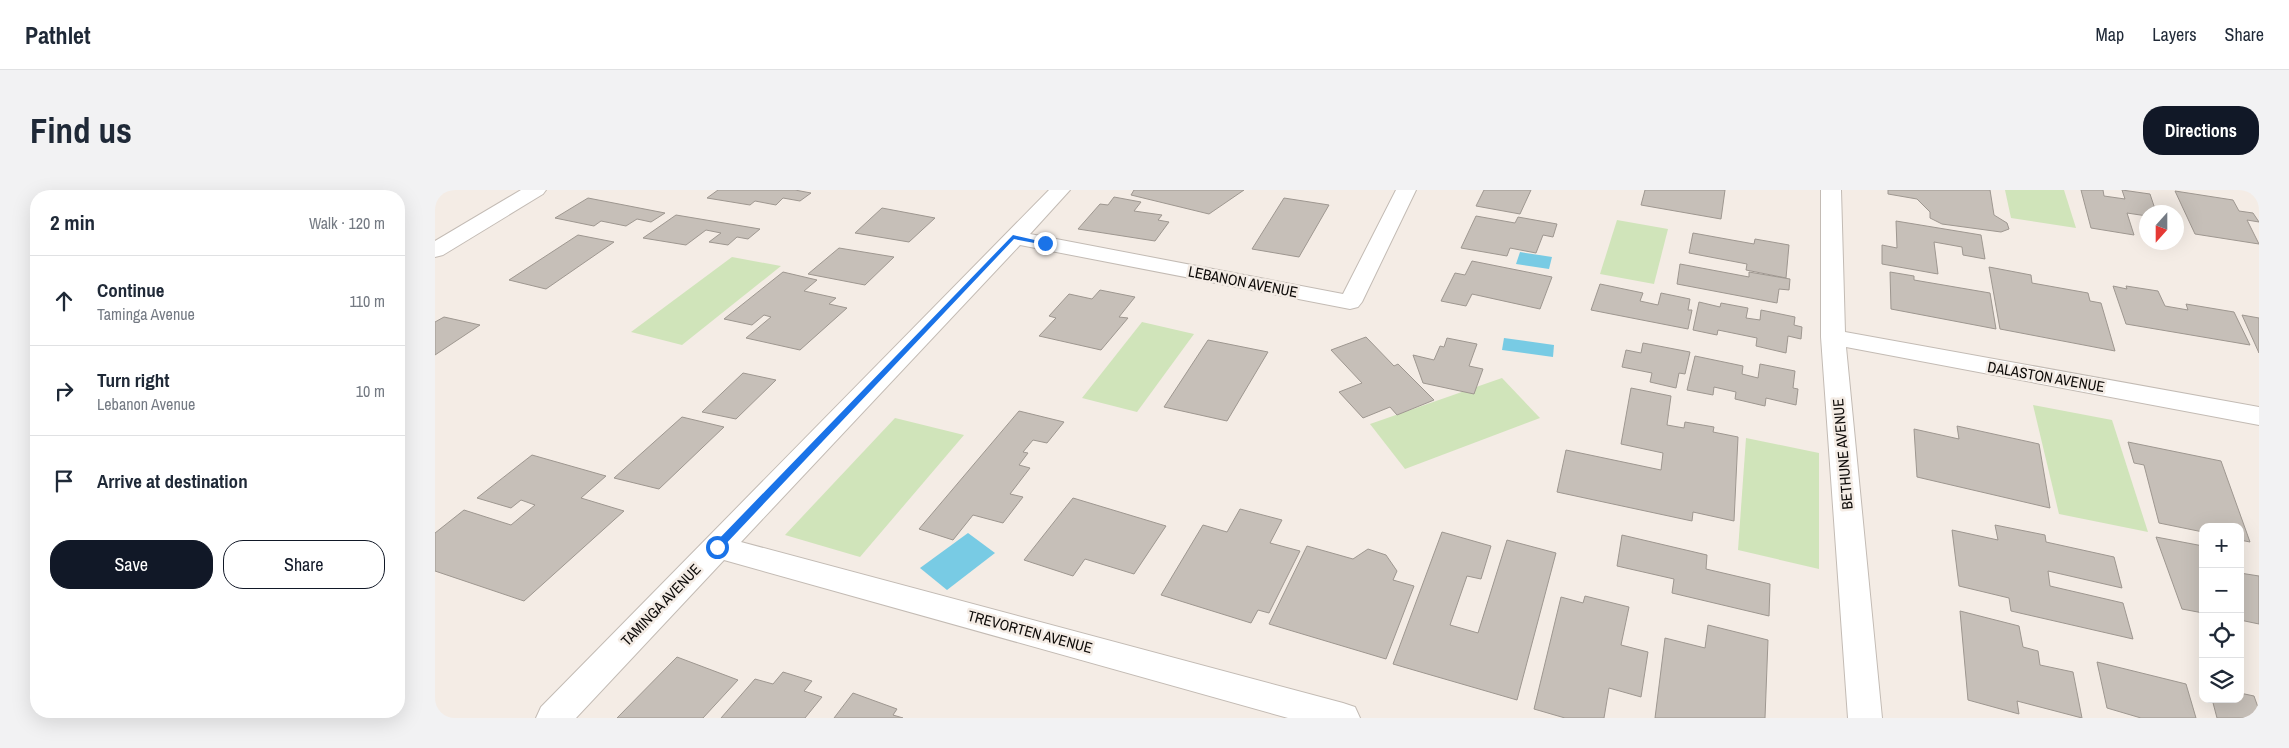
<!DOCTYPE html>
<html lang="en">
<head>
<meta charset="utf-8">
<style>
  :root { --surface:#fff; --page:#f2f2f3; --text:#1f2937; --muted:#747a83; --line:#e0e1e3; --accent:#111827 }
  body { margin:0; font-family:"Archivo Narrow",sans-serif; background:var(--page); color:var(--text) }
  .controls { position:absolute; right:15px; bottom:15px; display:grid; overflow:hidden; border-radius:10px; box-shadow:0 5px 20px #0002 }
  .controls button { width:45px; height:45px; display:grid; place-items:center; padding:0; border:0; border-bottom:1px solid var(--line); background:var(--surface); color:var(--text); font:25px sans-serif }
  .compass { position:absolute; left:1704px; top:15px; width:45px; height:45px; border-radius:50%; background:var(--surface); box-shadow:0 5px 20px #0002; rotate:201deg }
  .stop { position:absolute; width:15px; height:15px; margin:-11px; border:4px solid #1a73e8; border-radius:50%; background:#fff }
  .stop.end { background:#1a73e8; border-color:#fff; box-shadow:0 1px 5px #0008 }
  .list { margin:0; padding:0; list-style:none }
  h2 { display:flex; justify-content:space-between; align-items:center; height:65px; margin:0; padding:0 20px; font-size:21px }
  h2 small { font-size:16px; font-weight:400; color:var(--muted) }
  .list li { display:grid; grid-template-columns:32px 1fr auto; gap:15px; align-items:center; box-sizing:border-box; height:90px; padding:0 20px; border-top:1px solid var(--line) }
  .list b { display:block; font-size:19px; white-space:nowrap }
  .list p { margin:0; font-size:16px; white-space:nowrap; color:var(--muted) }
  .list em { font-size:16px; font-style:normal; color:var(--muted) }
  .actions { display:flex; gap:10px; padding:15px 20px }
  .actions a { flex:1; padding:11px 0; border:1px solid var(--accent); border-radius:20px; text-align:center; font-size:18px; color:var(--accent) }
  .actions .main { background:var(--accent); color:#fff }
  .icon { flex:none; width:28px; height:28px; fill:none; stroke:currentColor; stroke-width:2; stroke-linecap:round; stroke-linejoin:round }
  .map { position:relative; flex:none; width:1824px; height:528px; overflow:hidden; border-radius:20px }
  header { display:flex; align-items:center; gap:30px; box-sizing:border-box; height:70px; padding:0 25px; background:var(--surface); border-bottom:1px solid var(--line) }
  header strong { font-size:24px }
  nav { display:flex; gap:28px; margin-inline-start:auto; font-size:18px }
  .intro { display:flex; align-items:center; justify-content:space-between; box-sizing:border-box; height:120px; padding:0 30px }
  h1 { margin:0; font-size:35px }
  .button { padding:12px 22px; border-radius:20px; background:var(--accent); color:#fff; font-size:18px; font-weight:700 }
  main { display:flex; gap:30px; padding:0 30px }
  aside { flex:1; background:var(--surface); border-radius:20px; box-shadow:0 5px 20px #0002 }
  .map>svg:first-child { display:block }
  .green { fill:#d0e4ba }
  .water { fill:#78cbe4 }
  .building { fill:#c6bfb8; stroke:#9e9790 }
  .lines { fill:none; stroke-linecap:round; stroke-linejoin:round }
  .minor-casing { stroke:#c3bbb4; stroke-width:2 }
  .trunk-casing { stroke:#c3bbb4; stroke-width:2 }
  .minor { fill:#fff; fill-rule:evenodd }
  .trunk { fill:#fff; fill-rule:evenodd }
  .route { fill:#1a73e8 }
  .labels { text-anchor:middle; stroke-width:5; stroke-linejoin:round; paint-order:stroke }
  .street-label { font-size:15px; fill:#0e0b09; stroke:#f4ece5 }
</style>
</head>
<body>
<header>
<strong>Pathlet</strong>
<nav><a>Map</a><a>Layers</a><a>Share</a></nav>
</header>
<div class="intro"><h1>Find us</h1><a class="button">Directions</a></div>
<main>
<aside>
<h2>2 min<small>Walk · 120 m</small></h2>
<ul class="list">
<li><svg class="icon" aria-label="ahead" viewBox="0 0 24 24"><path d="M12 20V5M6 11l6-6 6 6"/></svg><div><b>Continue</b><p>Taminga Avenue</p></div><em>110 m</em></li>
<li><svg class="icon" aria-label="right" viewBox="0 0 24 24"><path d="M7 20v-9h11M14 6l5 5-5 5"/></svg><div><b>Turn right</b><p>Lebanon Avenue</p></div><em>10 m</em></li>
<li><svg class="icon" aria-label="arrive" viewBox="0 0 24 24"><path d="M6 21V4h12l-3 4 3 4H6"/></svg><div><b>Arrive at destination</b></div></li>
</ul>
<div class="actions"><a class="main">Save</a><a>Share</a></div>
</aside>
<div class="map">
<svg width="1824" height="528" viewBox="0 0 1824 528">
  <rect width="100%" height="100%" fill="#f4ece5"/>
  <g class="green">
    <path d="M 1570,0 L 1629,0 L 1641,38 L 1576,28 Z"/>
    <path d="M 1182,30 L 1233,39 L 1219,94 L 1165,84 Z"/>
    <path d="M 297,67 L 346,76 L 247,155 L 196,142 Z"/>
    <path d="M 707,132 L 759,144 L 702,222 L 647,208 Z"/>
    <path d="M 1067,188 L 1105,228 L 970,279 L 935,234 Z"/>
    <path d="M 1598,215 L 1677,230 L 1713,342 L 1624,324 Z"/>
    <path d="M 460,228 L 529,245 L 425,367 L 350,345 Z"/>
    <path d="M 1311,248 L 1384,263 L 1384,379 L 1303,360 Z"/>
  </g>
  <g class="water">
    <path d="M 1085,62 L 1117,67 L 1114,79 L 1081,74 Z"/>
    <path d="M 1069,148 L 1119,155 L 1118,167 L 1067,160 Z"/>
    <path d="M 533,343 L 560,363 L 512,400 L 485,378 Z"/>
  </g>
  <g class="building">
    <path d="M 283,0 L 360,0 L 376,3 L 365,11 L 348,8 L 341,15 L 320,11 L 315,15 L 272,8 Z"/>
    <path d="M 699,0 L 809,0 L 774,24 L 696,5 Z"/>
    <path d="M 1049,0 L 1096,0 L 1085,24 L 1041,16 Z"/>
    <path d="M 1210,0 L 1290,0 L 1286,29 L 1206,15 Z"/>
    <path d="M 1453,0 L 1555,0 L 1559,25 L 1572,33 L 1574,39 L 1566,42 L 1507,34 L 1495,28 L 1495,22 L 1482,9 L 1453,4 Z"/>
    <path d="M 1646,0 L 1668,0 L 1669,6 L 1690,9 L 1687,0 L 1715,4 L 1721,22 L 1712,22 L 1712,26 L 1692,23 L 1699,45 L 1656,38 Z"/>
    <path d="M 1740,1 L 1798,10 L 1804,21 L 1818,23 L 1824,32 L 1812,30 L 1824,54 L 1760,44 Z"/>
    <path d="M 679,7 L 706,12 L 699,21 L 727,25 L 723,30 L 734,32 L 720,51 L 643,39 L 665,14 L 673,15 Z"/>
    <path d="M 153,8 L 230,23 L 216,32 L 202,29 L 191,36 L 166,31 L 159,36 L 120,28 Z"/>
    <path d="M 849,8 L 894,15 L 864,67 L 817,59 Z"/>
    <path d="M 447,18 L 500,28 L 474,52 L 420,43 Z"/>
    <path d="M 241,25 L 325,39 L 313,49 L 302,47 L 293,55 L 274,52 L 286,43 L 271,40 L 251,55 L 208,48 Z"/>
    <path d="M 1041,26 L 1080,33 L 1083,27 L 1122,34 L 1118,47 L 1108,45 L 1101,63 L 1075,58 L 1072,66 L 1026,58 Z"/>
    <path d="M 1461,31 L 1546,45 L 1550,69 L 1528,65 L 1527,57 L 1499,52 L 1503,84 L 1447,74 L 1447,55 L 1462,58 Z"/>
    <path d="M 1258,43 L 1319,54 L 1320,49 L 1354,55 L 1351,88 L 1311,80 L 1312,74 L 1254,63 Z"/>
    <path d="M 143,45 L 179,52 L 111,99 L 74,90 Z"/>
    <path d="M 404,58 L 459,67 L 430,95 L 373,84 Z"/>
    <path d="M 1037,71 L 1117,87 L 1105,119 L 1037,104 L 1031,116 L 1006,111 L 1020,83 L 1030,85 Z"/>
    <path d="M 1245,74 L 1314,87 L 1314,82 L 1355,89 L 1354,100 L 1344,99 L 1342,113 L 1242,94 Z"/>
    <path d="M 1554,77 L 1596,85 L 1597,93 L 1653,103 L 1655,111 L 1666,113 L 1680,161 L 1565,139 Z"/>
    <path d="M 348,82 L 382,90 L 369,101 L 401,108 L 394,114 L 412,118 L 365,160 L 311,148 L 336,127 L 329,125 L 317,135 L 289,129 Z"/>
    <path d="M 1455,82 L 1479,86 L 1479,90 L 1555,103 L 1561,139 L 1456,119 Z"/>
    <path d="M 1165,94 L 1208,103 L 1205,111 L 1223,115 L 1226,103 L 1255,109 L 1253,120 L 1257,120 L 1253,139 L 1156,120 Z"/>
    <path d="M 1678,96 L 1692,99 L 1691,96 L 1723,101 L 1730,116 L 1753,120 L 1751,114 L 1799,122 L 1815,155 L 1691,134 Z"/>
    <path d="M 665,100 L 700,107 L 684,127 L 693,128 L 666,160 L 604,146 L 621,128 L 614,126 L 634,104 L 657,109 Z"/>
    <path d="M 1264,112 L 1285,117 L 1286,113 L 1313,118 L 1311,128 L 1325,130 L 1326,120 L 1360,127 L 1359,135 L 1367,137 L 1366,149 L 1353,146 L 1351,163 L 1321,156 L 1322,148 L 1283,140 L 1282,145 L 1258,140 Z"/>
    <path d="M 1807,125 L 1824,128 L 1824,163 Z"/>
    <path d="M 9,127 L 45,135 L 0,165 L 0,132 Z"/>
    <path d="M 931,147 L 959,176 L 963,174 L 999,210 L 962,225 L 955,217 L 928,228 L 904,202 L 927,193 L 896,160 Z"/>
    <path d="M 1012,148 L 1042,154 L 1034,176 L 1048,179 L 1039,204 L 988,193 L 978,165 L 999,170 L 1005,156 L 1009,157 Z"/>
    <path d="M 773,150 L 833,162 L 792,231 L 729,217 Z"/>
    <path d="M 1208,153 L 1255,162 L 1250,184 L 1244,183 L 1241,198 L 1215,192 L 1217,183 L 1187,177 L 1191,160 L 1206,163 Z"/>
    <path d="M 1260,166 L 1308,176 L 1307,184 L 1323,188 L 1325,174 L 1360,181 L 1358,198 L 1363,199 L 1361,215 L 1331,208 L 1330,216 L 1300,209 L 1301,202 L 1279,197 L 1278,205 L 1252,200 Z"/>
    <path d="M 308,183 L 341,190 L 301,229 L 267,222 Z"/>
    <path d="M 1196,198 L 1236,206 L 1232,235 L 1249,238 L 1250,232 L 1279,237 L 1278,242 L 1303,247 L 1299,331 L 1258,322 L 1257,331 L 1122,302 L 1131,260 L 1226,280 L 1228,263 L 1186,254 Z"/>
    <path d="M 584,221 L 629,232 L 612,253 L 598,250 L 588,262 L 593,263 L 584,275 L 595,278 L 575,304 L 588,307 L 568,333 L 538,325 L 518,350 L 484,339 Z"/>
    <path d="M 247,227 L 289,237 L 224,299 L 179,288 Z"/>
    <path d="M 1522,236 L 1604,254 L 1615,318 L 1482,287 L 1479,239 L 1524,249 Z"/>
    <path d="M 1693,252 L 1786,271 L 1815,352 L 1805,350 L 1805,337 L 1768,337 L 1768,342 L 1724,333 L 1709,275 L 1699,273 Z"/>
    <path d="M 97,265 L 171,286 L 146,308 L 189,321 L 89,411 L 0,381 L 0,343 L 29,320 L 76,335 L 100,315 L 86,310 L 76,318 L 42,308 Z"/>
    <path d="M 638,308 L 731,336 L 699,384 L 650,369 L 638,386 L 589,370 Z"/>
    <path d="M 805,319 L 847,330 L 835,353 L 865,361 L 834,423 L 823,420 L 816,433 L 726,405 L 768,335 L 792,342 Z"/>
    <path d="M 1560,335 L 1610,345 L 1611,352 L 1679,367 L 1687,398 L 1613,381 L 1615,396 L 1688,413 L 1698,449 L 1576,421 L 1574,408 L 1524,396 L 1517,340 L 1563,350 Z"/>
    <path d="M 1007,342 L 1056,356 L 1046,389 L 1032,386 L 1015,435 L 1043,443 L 1072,350 L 1121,363 L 1082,510 L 958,474 Z"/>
    <path d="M 1187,345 L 1272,365 L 1271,379 L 1335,394 L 1334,426 L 1237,403 L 1239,389 L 1182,376 Z"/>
    <path d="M 1721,347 L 1768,356 L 1768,423 L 1747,419 Z"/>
    <path d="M 872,356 L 918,369 L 933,359 L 951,365 L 962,381 L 958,390 L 979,396 L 951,469 L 834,434 Z"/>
    <path d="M 1805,383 L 1824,386 L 1824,434 L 1805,430 Z"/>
    <path d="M 1150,406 L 1194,417 L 1186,455 L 1213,462 L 1206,507 L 1174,498 L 1169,528 L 1130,528 L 1099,519 L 1126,407 L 1148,413 Z"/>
    <path d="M 1525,421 L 1584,436 L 1588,457 L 1603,461 L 1605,475 L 1638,482 L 1647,528 L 1582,511 L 1584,524 L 1533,510 Z"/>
    <path d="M 1273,435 L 1333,450 L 1330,528 L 1220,528 L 1230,448 L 1270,458 Z"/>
    <path d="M 242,467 L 303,490 L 268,528 L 182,528 Z"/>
    <path d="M 1662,472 L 1751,494 L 1761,528 L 1706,528 L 1672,518 Z"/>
    <path d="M 348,482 L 377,491 L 369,501 L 387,507 L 370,528 L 286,528 L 320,489 L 338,494 Z"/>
    <path d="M 418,503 L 462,519 L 458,525 L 468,528 L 399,528 Z"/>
    <path d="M 1805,503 L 1819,506 L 1824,520 L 1824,528 L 1782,528 L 1777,509 L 1805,509 Z"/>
  </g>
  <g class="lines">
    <g class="minor-casing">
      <g id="minor">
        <path d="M 614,0 L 635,0 L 595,44 L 908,104 L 961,0 L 981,0 L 927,112 L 923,117 L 915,119 L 585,55 L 306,352 L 908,513 L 920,517 L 925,528 L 853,528 L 289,370 L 141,528 L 101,528 L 106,517 Z"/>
        <path d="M 1386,0 L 1406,0 L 1410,142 L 1824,217 L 1824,235 L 1411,157 L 1447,528 L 1413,528 L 1386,147 Z"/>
      </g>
    </g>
    <g class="trunk-casing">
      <path id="trunk" d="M 86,0 L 111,0 L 108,4 L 8,65 L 0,67 L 0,51 Z"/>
    </g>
    <use href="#minor" class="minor"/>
    <use href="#trunk" class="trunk"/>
  </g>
  <path class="route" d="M 578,45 L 613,53 L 610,55 L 579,49 L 286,359 L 279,359 L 279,354 Z"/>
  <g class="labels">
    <g class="street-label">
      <text transform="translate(808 92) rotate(11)" y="5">LEBANON AVENUE</text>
      <text transform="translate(1611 187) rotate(10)" y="5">DALASTON AVENUE</text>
      <text transform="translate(1408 264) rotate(-95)" y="5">BETHUNE AVENUE</text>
      <text transform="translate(226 415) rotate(-46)" y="5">TAMINGA AVENUE</text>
      <text transform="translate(595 442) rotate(15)" y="5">TREVORTEN AVENUE</text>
    </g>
  </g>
</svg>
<div class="controls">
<button>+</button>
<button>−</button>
<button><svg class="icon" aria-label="locate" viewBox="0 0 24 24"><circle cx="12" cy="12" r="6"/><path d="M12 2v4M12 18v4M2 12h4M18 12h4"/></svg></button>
<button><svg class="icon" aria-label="layers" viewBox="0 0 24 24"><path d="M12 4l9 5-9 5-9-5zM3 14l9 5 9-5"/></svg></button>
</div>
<svg class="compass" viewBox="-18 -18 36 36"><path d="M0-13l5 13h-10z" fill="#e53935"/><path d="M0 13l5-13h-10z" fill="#747a83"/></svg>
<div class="stop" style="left:282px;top:357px"></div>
<div class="stop end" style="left:610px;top:53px"></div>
</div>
</main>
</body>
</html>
